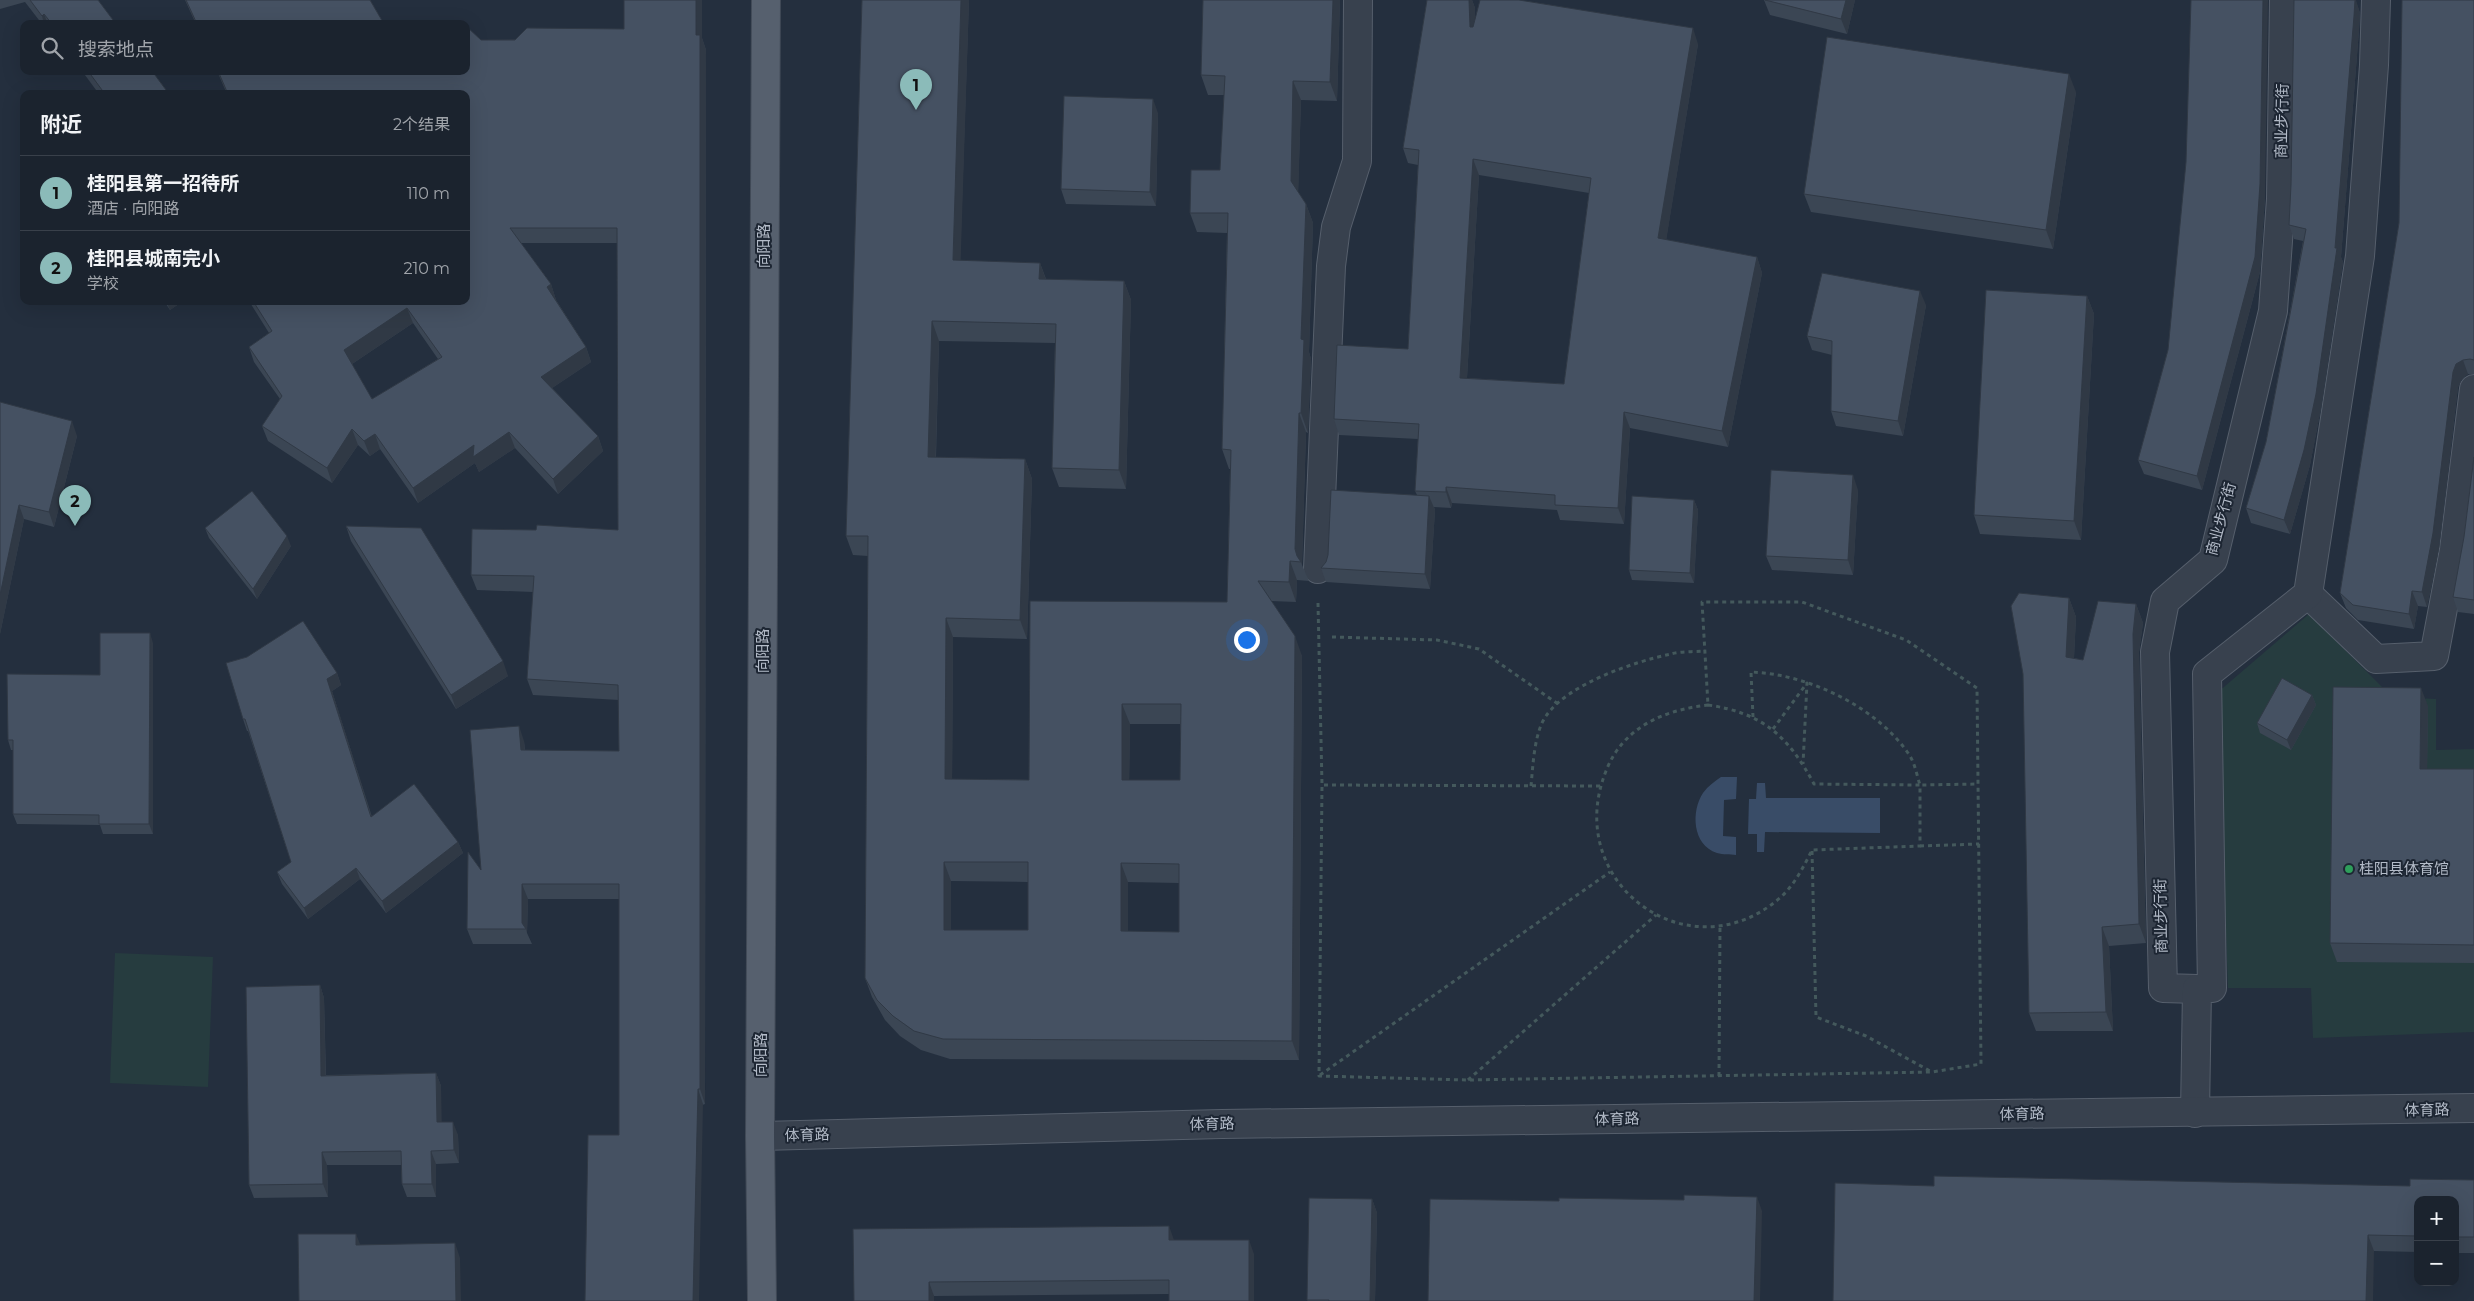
<!DOCTYPE html>
<html lang="zh">
<head>
<meta charset="utf-8">
<style>
  :root { --surface:#1b232e; --page:#242b36; --text:#f1f3f6; --muted:#a0a4aa; --line:#39404a; --accent:#8bbbb9 }
  body { margin:0; font-family:Montserrat,"Noto Sans SC",sans-serif; background:var(--page); color:var(--text) }
  .controls { position:absolute; right:15px; bottom:15px; display:grid; overflow:hidden; border-radius:10px; box-shadow:0 5px 20px #0002 }
  .controls button { width:45px; height:45px; display:grid; place-items:center; padding:0; border:0; border-bottom:1px solid var(--line); background:var(--surface); color:var(--text); font:25px sans-serif }
  .you { position:absolute; left:1246px; top:639px; width:18px; height:18px; margin:-12px; border:4px solid #fff; border-radius:50%; background:#1a73e8; box-shadow:0 0 0 8px #1a73e833 }
  .badge { display:grid; place-items:center; width:32px; height:32px; border-radius:50%; background:var(--accent); color:#111; font-size:16px; font-weight:700 }
  .pin { position:absolute; translate:-50% -41px; filter:drop-shadow(0 1px 2px #0008) }
  .pin::after { content:''; position:absolute; top:26px; width:18px; height:15px; background:inherit; clip-path:polygon(0 0,100% 0,50% 100%) }
  .list { margin:0; padding:0; list-style:none }
  h2 { display:flex; justify-content:space-between; align-items:center; height:65px; margin:0; padding:0 20px; font-size:21px }
  h2 small { font-size:16px; font-weight:400; color:var(--muted) }
  .list li { display:grid; grid-template-columns:32px 1fr auto; gap:15px; align-items:center; box-sizing:border-box; height:75px; padding:0 20px; border-top:1px solid var(--line) }
  .list b { display:block; font-size:19px; white-space:nowrap }
  .list p { margin:0; font-size:16px; white-space:nowrap; color:var(--muted) }
  .list em { font-size:16px; font-style:normal; color:var(--muted) }
  .icon { flex:none; width:28px; height:28px; fill:none; stroke:currentColor; stroke-width:2; stroke-linecap:round; stroke-linejoin:round }
  .map { position:relative; flex:none; width:2474px; height:1301px; overflow:hidden }
  .search { position:absolute; background:var(--surface); box-shadow:0 5px 20px #0002; left:20px; top:20px; width:450px; height:55px; display:flex; align-items:center; gap:12px; box-sizing:border-box; padding:0 18px; border-radius:10px; color:var(--muted); font-size:19px }
  .panel { position:absolute; background:var(--surface); box-shadow:0 5px 20px #0002; left:20px; top:90px; width:450px; height:215px; border-radius:10px }
  .map>svg:first-child { display:block }
  .green { fill:#263c3f }
  .water { fill:#394c67 }
  .lines { fill:none; stroke-linecap:round; stroke-linejoin:round }
  .minor-casing { stroke:#565f6c; stroke-width:30 }
  .major-casing { stroke:#414a57; stroke-width:30 }
  .path { stroke:#44595c; stroke-width:3; stroke-dasharray:4 4; stroke-linecap:butt }
  .minor { stroke:#38414e; stroke-width:28 }
  .major { stroke:#56606e; stroke-width:28 }
  .wall { fill:#3b4654; fill-rule:evenodd }
  .shaded-wall { fill:#303945 }
  .building { fill:#455162; stroke:#303945; fill-rule:evenodd }
  .leisure-dot { fill:#2e9e5b; stroke:#1d2633; stroke-width:2 }
  .labels { text-anchor:middle; stroke-width:4; stroke-linejoin:round; paint-order:stroke }
  .street-label { font-size:15px; fill:#b4bcc9; stroke:#1d2633 }
  .poi-label { font-size:15px; fill:#b4bcc9; stroke:#1d2633; text-anchor:start }
</style>
</head>
<body>
<div class="map">
<svg width="2474" height="1301" viewBox="0 0 2474 1301">
  <rect width="100%" height="100%" fill="#242f3e"/>
  <g class="green">
    <path d="M 2309,614 L 2392,697 L 2436,699 L 2436,750 L 2474,749 L 2474,1032 L 2313,1038 L 2311,988 L 2228,988 L 2217,693 Z"/>
    <path d="M 115,953 L 213,957 L 208,1087 L 110,1083 Z"/>
  </g>
  <g class="water">
    <path d="M 1721,777 L 1737,777 L 1736,799 L 1724,800 L 1723,836 L 1736,837 L 1736,855 C 1730,854 1723,855 1717,853 C 1692,845 1691,811 1703,793 C 1708,786 1715,781 1721,777 Z"/>
    <path d="M 1757,783 L 1765,783 L 1766,798 L 1880,798 L 1880,833 L 1765,832 L 1764,852 L 1757,852 L 1757,834 L 1748,834 L 1749,799 L 1756,799 Z"/>
  </g>
  <g class="lines">
    <g class="minor-casing">
      <g id="minor">
        <path d="M 1318,569 L 1331,266 L 1336,227 L 1357,161 L 1358,0"/>
        <path d="M 2308,594 L 2376,659 L 2434,656 L 2454,550 L 2474,389"/>
        <path d="M 2197,989 L 2163,988 L 2155,652 L 2165,601 L 2213,560 L 2273,311 L 2281,199 L 2284,0"/>
        <path d="M 2195,1113 L 2197,989 L 2212,988 L 2207,674 L 2308,594 L 2360,256 L 2374,65 L 2376,0"/>
        <path d="M 760,1136 L 1222,1124 L 2474,1108"/>
      </g>
    </g>
    <g class="major-casing">
      <path id="major" d="M 762,1301 L 760,1136 L 766,0"/>
    </g>
    <g class="path">
      <path d="M 1318,603 L 1322,785"/>
      <path d="M 1332,637 L 1437,640 L 1479,649 L 1558,704"/>
      <path d="M 1708,705 C 1763,713 1788,736 1814,784 L 1920,785 L 1920,846 L 1812,850 C 1804,866 1795,884 1781,897 C 1690,977 1561,883 1606,771 C 1623,727 1664,710 1708,705 Z"/>
      <path d="M 1753,717 L 1751,672 C 1808,674 1878,707 1910,756 C 1915,764 1917,776 1920,785 L 1978,784"/>
      <path d="M 1773,729 L 1807,683 L 1803,764"/>
      <path d="M 1531,786 C 1533,766 1534,733 1546,716 C 1568,684 1633,662 1671,654 C 1681,651 1694,652 1705,651"/>
      <path d="M 1600,786 L 1322,785 L 1319,1076 L 1467,1080 L 1932,1072 L 1981,1064 L 1977,688 L 1906,640 L 1802,602 L 1702,602 L 1708,705"/>
      <path d="M 1920,846 L 1979,844"/>
      <path d="M 1812,851 L 1816,1017 L 1866,1036 L 1930,1071"/>
      <path d="M 1320,1075 L 1610,872"/>
      <path d="M 1719,1076 L 1720,926"/>
      <path d="M 1468,1080 L 1656,915"/>
    </g>
    <use href="#minor" class="minor"/>
    <use href="#major" class="major"/>
  </g>
  <g class="wall">
    <path d="M 0,0 L 98,0 L 116,24 L 42,24 L 25,2 L 0,9 Z"/>
    <path d="M 185,0 L 370,0 L 384,24 L 196,24 Z"/>
    <path d="M 862,0 L 969,0 L 960,261 L 1040,263 L 1046,279 L 1124,281 L 1131,300 L 1126,489 L 1059,487 L 1052,468 L 1055,343 L 939,341 L 936,457 L 1025,459 L 1032,479 L 1027,639 L 953,637 L 952,779 L 1029,780 L 1227,602 L 1230,469 L 1229,469 L 1222,449 L 1227,233 L 1197,232 L 1190,213 L 1220,170 L 1224,95 L 1208,95 L 1201,75 L 1203,0 L 1340,0 L 1337,101 L 1301,100 L 1298,192 L 1306,204 L 1313,223 L 1309,352 L 1311,359 L 1308,433 L 1306,432 L 1302,565 L 1309,581 L 1297,580 L 1296,602 L 1271,601 L 1302,656 L 1299,1060 L 950,1059 L 921,1050 L 900,1036 L 885,1020 L 872,997 L 865,978 L 868,556 L 853,555 L 846,536 ZM 1130,724 L 1180,724 L 1180,780 L 1129,780 ZM 951,881 L 1028,882 L 1028,930 L 951,930 ZM 1128,882 L 1179,883 L 1179,932 L 1128,931 Z"/>
    <path d="M 1427,0 L 1472,0 L 1475,8 L 1475,19 L 1698,44 L 1666,240 L 1757,257 L 1762,273 L 1728,447 L 1630,428 L 1624,524 L 1560,520 L 1557,510 L 1452,503 L 1451,508 L 1434,507 L 1435,510 L 1430,589 L 1326,582 L 1321,568 L 1417,495 L 1415,491 L 1418,439 L 1339,435 L 1334,419 L 1408,349 L 1418,165 L 1408,163 L 1403,148 ZM 1479,175 L 1589,193 L 1564,384 L 1467,378 Z"/>
    <path d="M 1764,0 L 1855,0 L 1847,34 L 1770,15 Z"/>
    <path d="M 2474,0 L 2474,374 L 2468,374 L 2462,379 L 2458,387 L 2439,548 L 2427,607 L 2418,606 L 2414,629 L 2358,620 L 2346,608 L 2340,593 L 2399,223 Z"/>
    <path d="M 2356,2 L 2360,13 L 2359,30 L 2341,257 L 2343,262 L 2321,408 L 2310,465 L 2290,534 L 2251,523 L 2246,508 L 2266,442 L 2303,241 L 2294,239 L 2289,225 L 2291,185 Z"/>
    <path d="M 702,38 L 706,50 L 705,1104 L 619,1135 L 619,899 L 528,899 L 527,933 L 532,944 L 473,944 L 467,929 L 481,870 L 524,741 L 525,750 L 619,751 L 619,700 L 533,695 L 527,679 L 533,592 L 477,590 L 471,575 L 536,530 L 618,530 L 617,243 L 521,243 L 551,284 L 556,300 L 586,347 L 591,362 L 552,388 L 598,436 L 603,451 L 558,494 L 515,448 L 479,472 L 475,463 L 418,503 L 380,449 L 370,456 L 358,445 L 332,483 L 268,441 L 262,426 L 280,399 L 254,362 L 249,347 L 269,333 L 249,301 L 466,301 L 466,94 L 227,94 L 217,71 L 466,71 L 481,40 ZM 413,323 L 438,359 L 372,399 L 352,364 Z"/>
    <path d="M 82,71 L 152,71 L 169,94 L 99,94 Z"/>
    <path d="M 2076,92 L 2053,249 L 1811,212 L 1804,194 Z"/>
    <path d="M 1158,113 L 1156,206 L 1066,204 L 1061,189 Z"/>
    <path d="M 2265,198 L 2260,272 L 2202,490 L 2144,474 L 2138,460 L 2168,350 Z"/>
    <path d="M 2087,296 L 2094,314 L 2081,540 L 1980,534 L 1974,515 Z"/>
    <path d="M 164,301 L 183,301 L 170,310 Z"/>
    <path d="M 1926,305 L 1903,436 L 1836,426 L 1831,411 L 1832,355 L 1812,350 L 1807,336 Z"/>
    <path d="M 0,402 L 77,436 L 54,527 L 24,519 L 0,634 Z"/>
    <path d="M 2474,457 L 2474,614 L 2458,612 L 2453,597 L 2464,537 Z"/>
    <path d="M 1858,490 L 1853,575 L 1772,570 L 1766,556 Z"/>
    <path d="M 1694,500 L 1698,510 L 1694,583 L 1632,580 L 1629,570 Z"/>
    <path d="M 346,526 L 508,676 L 456,709 L 351,541 Z"/>
    <path d="M 205,528 L 291,546 L 257,599 L 209,538 Z"/>
    <path d="M 2069,598 L 2076,617 L 2074,658 L 2083,660 L 2136,604 L 2143,623 L 2139,652 L 2146,943 L 2109,946 L 2113,1031 L 2036,1031 L 2029,1013 Z"/>
    <path d="M 153,643 L 153,834 L 103,834 L 100,825 L 17,824 L 13,814 L 13,750 L 11,750 L 8,740 L 100,675 Z"/>
    <path d="M 337,673 L 341,685 L 332,691 L 372,817 L 458,842 L 463,853 L 386,913 L 360,879 L 308,919 L 282,884 L 277,872 L 291,862 L 248,731 L 247,731 L 243,719 Z"/>
    <path d="M 2312,695 L 2316,705 L 2291,750 L 2260,733 L 2257,723 Z"/>
    <path d="M 2428,706 L 2427,769 L 2474,769 L 2474,963 L 2337,962 L 2330,943 Z"/>
    <path d="M 320,985 L 324,998 L 326,1075 L 436,1073 L 441,1086 L 441,1122 L 458,1135 L 459,1163 L 436,1164 L 436,1197 L 407,1197 L 402,1184 L 401,1165 L 327,1165 L 328,1197 L 254,1198 L 249,1185 Z"/>
    <path d="M 2474,1180 L 2474,1253 L 2455,1253 L 2455,1200 L 2418,1200 L 2418,1252 L 2374,1251 L 1934,1186 L 2410,1186 Z"/>
    <path d="M 1372,1199 L 1377,1213 L 1375,1301 L 1308,1301 L 1307,1300 Z"/>
    <path d="M 853,1229 L 1174,1240 L 1254,1254 L 1254,1301 L 1169,1301 L 1169,1294 L 934,1296 Z"/>
  </g>
  <g class="shaded-wall">
    <path d="M 696,0 L 702,0 L 702,38 L 706,50 L 705,1104 L 700,1089 Z"/>
    <path d="M 961,0 L 969,0 L 960,280 L 953,260 Z"/>
    <path d="M 1333,0 L 1340,0 L 1337,101 L 1330,82 Z"/>
    <path d="M 1469,0 L 1472,0 L 1475,8 L 1475,43 L 1470,27 Z"/>
    <path d="M 1846,0 L 1855,0 L 1847,34 L 1841,19 Z"/>
    <path d="M 2263,0 L 2268,0 L 2265,198 L 2260,272 L 2202,490 L 2197,476 Z"/>
    <path d="M 2351,0 L 2356,0 L 2360,13 L 2359,30 L 2341,257 L 2343,262 L 2321,408 L 2310,465 L 2290,534 L 2284,520 L 2335,248 Z"/>
    <path d="M 44,14 L 48,24 L 44,24 L 42,16 Z"/>
    <path d="M 1693,28 L 1698,44 L 1664,254 L 1658,238 Z"/>
    <path d="M 2069,74 L 2076,92 L 2053,249 L 2046,230 Z"/>
    <path d="M 1293,81 L 1301,100 L 1298,201 L 1291,181 Z"/>
    <path d="M 1153,99 L 1158,113 L 1156,206 L 1150,192 Z"/>
    <path d="M 1473,159 L 1479,175 L 1466,394 L 1460,378 Z"/>
    <path d="M 1306,204 L 1313,223 L 1309,352 L 1311,359 L 1308,433 L 1301,413 L 1301,339 Z"/>
    <path d="M 1757,257 L 1762,273 L 1728,447 L 1722,431 Z"/>
    <path d="M 1040,263 L 1047,283 L 1039,279 Z"/>
    <path d="M 1124,281 L 1131,300 L 1126,489 L 1119,470 Z"/>
    <path d="M 551,284 L 556,300 L 553,302 L 547,287 Z"/>
    <path d="M 1920,291 L 1926,305 L 1903,436 L 1898,421 Z"/>
    <path d="M 2087,296 L 2094,314 L 2081,540 L 2074,521 Z"/>
    <path d="M 166,301 L 183,301 L 170,310 Z"/>
    <path d="M 407,308 L 413,323 L 349,366 L 344,350 Z"/>
    <path d="M 932,321 L 939,341 L 935,476 L 928,457 Z"/>
    <path d="M 586,347 L 591,362 L 546,392 L 541,377 Z"/>
    <path d="M 2463,360 L 2468,374 L 2462,379 L 2458,387 L 2439,548 L 2427,607 L 2422,592 L 2453,372 L 2456,364 Z"/>
    <path d="M 1624,412 L 1630,428 L 1624,524 L 1618,508 Z"/>
    <path d="M 1299,413 L 1306,432 L 1302,565 L 1301,562 L 1297,556 L 1295,549 Z"/>
    <path d="M 72,421 L 77,436 L 54,527 L 49,512 Z"/>
    <path d="M 352,429 L 358,445 L 332,483 L 327,468 Z"/>
    <path d="M 509,432 L 515,448 L 479,472 L 475,463 L 418,503 L 413,488 L 474,445 Z"/>
    <path d="M 375,434 L 380,449 L 370,456 L 364,441 Z"/>
    <path d="M 598,436 L 603,451 L 558,494 L 553,479 Z"/>
    <path d="M 1025,459 L 1032,479 L 1027,639 L 1020,620 Z"/>
    <path d="M 1853,475 L 1858,490 L 1853,575 L 1848,560 Z"/>
    <path d="M 1446,487 L 1452,503 L 1451,508 L 1446,492 Z"/>
    <path d="M 1429,496 L 1435,510 L 1430,589 L 1425,574 Z"/>
    <path d="M 1694,500 L 1698,510 L 1694,583 L 1690,573 Z"/>
    <path d="M 19,505 L 24,519 L 0,634 L 0,595 Z"/>
    <path d="M 287,536 L 291,546 L 257,599 L 253,589 Z"/>
    <path d="M 1290,561 L 1297,580 L 1296,602 L 1289,582 Z"/>
    <path d="M 2412,591 L 2418,606 L 2414,629 L 2409,614 Z"/>
    <path d="M 2069,598 L 2076,617 L 2073,676 L 2066,657 Z"/>
    <path d="M 2136,604 L 2143,623 L 2139,652 L 2146,943 L 2139,924 L 2133,634 Z"/>
    <path d="M 946,618 L 953,637 L 952,799 L 945,779 Z"/>
    <path d="M 150,633 L 153,643 L 153,834 L 149,824 Z"/>
    <path d="M 1295,636 L 1302,656 L 1299,1060 L 1292,1041 Z"/>
    <path d="M 503,661 L 508,676 L 456,709 L 451,695 Z"/>
    <path d="M 337,673 L 341,685 L 332,691 L 376,829 L 327,679 Z"/>
    <path d="M 2421,688 L 2428,706 L 2427,788 L 2420,769 Z"/>
    <path d="M 2312,695 L 2316,705 L 2291,750 L 2287,740 Z"/>
    <path d="M 1122,704 L 1130,724 L 1129,800 L 1122,780 Z"/>
    <path d="M 519,726 L 524,741 L 526,765 L 521,750 Z"/>
    <path d="M 458,842 L 463,853 L 386,913 L 382,901 Z"/>
    <path d="M 944,862 L 951,881 L 951,950 L 944,930 Z"/>
    <path d="M 1121,863 L 1128,882 L 1128,951 L 1121,931 Z"/>
    <path d="M 356,868 L 360,879 L 308,919 L 304,908 Z"/>
    <path d="M 522,884 L 528,899 L 527,933 L 526,929 L 522,923 Z"/>
    <path d="M 2102,927 L 2109,946 L 2113,1031 L 2106,1012 Z"/>
    <path d="M 320,985 L 324,998 L 326,1089 L 321,1076 Z"/>
    <path d="M 436,1073 L 441,1086 L 442,1135 L 437,1122 Z"/>
    <path d="M 698,1089 L 703,1104 L 699,1301 L 693,1301 Z"/>
    <path d="M 453,1122 L 458,1135 L 459,1163 L 454,1150 Z"/>
    <path d="M 431,1151 L 436,1164 L 436,1197 L 432,1184 Z"/>
    <path d="M 322,1152 L 327,1165 L 328,1197 L 323,1184 Z"/>
    <path d="M 1757,1197 L 1762,1211 L 1760,1301 L 1754,1301 Z"/>
    <path d="M 1372,1199 L 1377,1213 L 1375,1301 L 1370,1301 Z"/>
    <path d="M 1169,1226 L 1174,1240 L 1174,1254 L 1169,1240 Z"/>
    <path d="M 356,1234 L 362,1249 L 356,1245 Z"/>
    <path d="M 2368,1235 L 2374,1251 L 2373,1301 L 2366,1301 Z"/>
    <path d="M 1249,1240 L 1254,1254 L 1254,1301 L 1249,1301 Z"/>
    <path d="M 455,1243 L 460,1258 L 461,1301 L 456,1301 Z"/>
    <path d="M 929,1282 L 934,1296 L 934,1301 L 929,1301 Z"/>
  </g>
  <g class="building">
    <path d="M 30,0 L 98,0 L 116,24 L 52,24 L 44,14 L 42,16 Z"/>
    <path d="M 186,0 L 370,0 L 384,24 L 197,24 Z"/>
    <path d="M 624,0 L 696,0 L 696,35 L 700,35 L 700,1089 L 698,1089 L 693,1301 L 585,1301 L 588,1135 L 619,1135 L 619,884 L 522,884 L 522,923 L 526,929 L 467,929 L 468,852 L 481,870 L 470,730 L 519,726 L 521,750 L 619,751 L 618,685 L 527,679 L 534,576 L 471,575 L 472,529 L 536,530 L 537,525 L 618,530 L 617,228 L 510,228 L 551,284 L 547,287 L 586,347 L 541,377 L 598,436 L 553,479 L 509,432 L 473,457 L 474,445 L 413,488 L 375,434 L 364,441 L 352,429 L 327,468 L 262,426 L 282,396 L 249,347 L 272,331 L 253,301 L 466,301 L 466,94 L 228,94 L 218,71 L 466,71 L 466,26 L 481,40 L 515,40 L 527,28 L 624,29 ZM 407,308 L 442,357 L 372,399 L 344,350 Z"/>
    <path d="M 862,0 L 961,0 L 953,260 L 1040,263 L 1039,279 L 1124,281 L 1119,470 L 1052,468 L 1056,324 L 932,321 L 928,457 L 1025,459 L 1020,620 L 946,618 L 945,779 L 1029,780 L 1030,601 L 1227,602 L 1231,450 L 1222,449 L 1228,213 L 1190,213 L 1191,170 L 1220,170 L 1225,76 L 1201,75 L 1203,0 L 1333,0 L 1330,82 L 1293,81 L 1291,181 L 1306,204 L 1301,339 L 1304,340 L 1301,413 L 1299,413 L 1295,549 L 1297,556 L 1301,562 L 1290,561 L 1289,582 L 1258,581 L 1295,636 L 1292,1041 L 943,1039 L 914,1031 L 893,1016 L 877,1000 L 865,978 L 868,536 L 846,536 ZM 1122,704 L 1181,704 L 1180,780 L 1122,780 ZM 944,862 L 1028,862 L 1028,930 L 944,930 ZM 1121,863 L 1179,864 L 1179,932 L 1121,931 Z"/>
    <path d="M 1427,0 L 1469,0 L 1470,27 L 1473,27 L 1480,0 L 1519,0 L 1693,28 L 1658,238 L 1757,257 L 1722,431 L 1624,412 L 1618,508 L 1555,505 L 1555,495 L 1446,487 L 1446,492 L 1415,491 L 1419,424 L 1334,419 L 1337,345 L 1408,349 L 1419,150 L 1403,148 ZM 1473,159 L 1591,178 L 1564,384 L 1460,378 Z"/>
    <path d="M 1765,0 L 1846,0 L 1841,19 Z"/>
    <path d="M 2191,0 L 2263,0 L 2260,184 L 2255,257 L 2197,476 L 2138,460 L 2168,350 L 2186,162 Z"/>
    <path d="M 2294,0 L 2355,0 L 2354,16 L 2335,248 L 2337,248 L 2316,394 L 2304,450 L 2284,520 L 2246,508 L 2266,442 L 2306,229 L 2289,225 L 2291,185 Z"/>
    <path d="M 2402,0 L 2474,0 L 2474,360 L 2470,359 L 2463,360 L 2456,364 L 2453,372 L 2433,533 L 2422,592 L 2412,591 L 2409,614 L 2353,605 L 2340,593 L 2399,223 Z"/>
    <path d="M 1827,37 L 2069,74 L 2046,230 L 1804,194 Z"/>
    <path d="M 88,71 L 152,71 L 169,94 L 105,94 Z"/>
    <path d="M 1064,96 L 1153,99 L 1150,192 L 1061,189 Z"/>
    <path d="M 1822,273 L 1920,291 L 1898,421 L 1831,411 L 1832,341 L 1807,336 Z"/>
    <path d="M 1986,290 L 2087,296 L 2074,521 L 1974,515 Z"/>
    <path d="M 0,402 L 72,421 L 49,512 L 19,505 L 0,595 Z"/>
    <path d="M 2474,457 L 2474,600 L 2453,597 L 2464,537 Z"/>
    <path d="M 1771,470 L 1853,475 L 1848,560 L 1766,556 Z"/>
    <path d="M 1331,490 L 1429,496 L 1425,574 L 1321,568 L 1326,562 L 1328,555 Z"/>
    <path d="M 252,491 L 287,536 L 253,589 L 205,528 Z"/>
    <path d="M 1632,496 L 1694,500 L 1690,573 L 1629,570 Z"/>
    <path d="M 346,526 L 421,528 L 503,661 L 451,695 Z"/>
    <path d="M 2019,593 L 2069,598 L 2066,657 L 2083,660 L 2098,601 L 2136,604 L 2133,634 L 2139,924 L 2102,927 L 2106,1012 L 2029,1013 L 2023,674 L 2011,606 Z"/>
    <path d="M 303,621 L 337,673 L 327,679 L 371,817 L 414,784 L 458,842 L 382,901 L 356,868 L 304,908 L 277,872 L 291,862 L 245,719 L 243,719 L 226,663 L 247,657 Z"/>
    <path d="M 100,633 L 150,633 L 149,824 L 99,824 L 99,815 L 13,814 L 13,740 L 8,740 L 7,674 L 100,675 Z"/>
    <path d="M 2282,678 L 2312,695 L 2287,740 L 2257,723 Z"/>
    <path d="M 2333,687 L 2421,688 L 2420,769 L 2474,769 L 2474,945 L 2330,943 Z"/>
    <path d="M 320,985 L 321,1076 L 436,1073 L 437,1122 L 453,1122 L 454,1150 L 431,1151 L 432,1184 L 402,1184 L 401,1151 L 322,1152 L 323,1184 L 249,1185 L 246,987 Z"/>
    <path d="M 1934,1176 L 2410,1186 L 2410,1179 L 2474,1180 L 2474,1237 L 2455,1237 L 2455,1200 L 2418,1200 L 2418,1236 L 2368,1235 L 2366,1301 L 1833,1301 L 1835,1183 L 1934,1186 Z"/>
    <path d="M 1684,1195 L 1757,1197 L 1754,1301 L 1428,1301 L 1430,1199 L 1559,1201 L 1559,1198 L 1684,1200 Z"/>
    <path d="M 1309,1198 L 1372,1199 L 1370,1301 L 1329,1301 L 1329,1300 L 1307,1300 Z"/>
    <path d="M 1169,1226 L 1169,1240 L 1249,1240 L 1249,1301 L 1169,1301 L 1169,1280 L 929,1282 L 929,1301 L 854,1301 L 853,1229 Z"/>
    <path d="M 298,1234 L 356,1234 L 356,1245 L 455,1243 L 456,1301 L 299,1301 Z"/>
  </g>
  <circle class="leisure-dot" cx="2349" cy="869" r="5"/>
  <g class="labels">
    <g class="street-label">
      <text transform="translate(2282 121) rotate(-89)" y="5">商业步行街</text>
      <text transform="translate(764 246) rotate(-90)" y="5">向阳路</text>
      <text transform="translate(2221 519) rotate(-75)" y="5">商业步行街</text>
      <text transform="translate(763 651) rotate(-90)" y="5">向阳路</text>
      <text transform="translate(2161 916) rotate(-91)" y="5">商业步行街</text>
      <text transform="translate(761 1055) rotate(-90)" y="5">向阳路</text>
      <text transform="translate(2427 1110) rotate(-1)" y="5">体育路</text>
      <text transform="translate(2022 1114) rotate(-1)" y="5">体育路</text>
      <text transform="translate(1617 1119) rotate(-1)" y="5">体育路</text>
      <text transform="translate(1212 1124) rotate(-1)" y="5">体育路</text>
      <text transform="translate(807 1135) rotate(-2)" y="5">体育路</text>
    </g>
    <g class="poi-label">
      <text x="2359" y="874">桂阳县体育馆</text>
    </g>
  </g>
</svg>
<div class="controls">
<button>+</button>
<button>−</button>
</div>
<div class="you"></div>
<div class="pin badge" style="left:916px;top:110px">1</div>
<div class="pin badge" style="left:75px;top:526px">2</div>
<div class="search"><svg class="icon" aria-label="search" viewBox="0 0 24 24"><circle cx="10" cy="10" r="6"/><path d="M15 15l6 6"/></svg>搜索地点</div>
<section class="panel">
<h2>附近<small>2个结果</small></h2>
<ul class="list">
<li><span class="badge">1</span><div><b>桂阳县第一招待所</b><p>酒店 · 向阳路</p></div><em>110 m</em></li>
<li><span class="badge">2</span><div><b>桂阳县城南完小</b><p>学校</p></div><em>210 m</em></li>
</ul>
</section>
</div>
</body>
</html>
